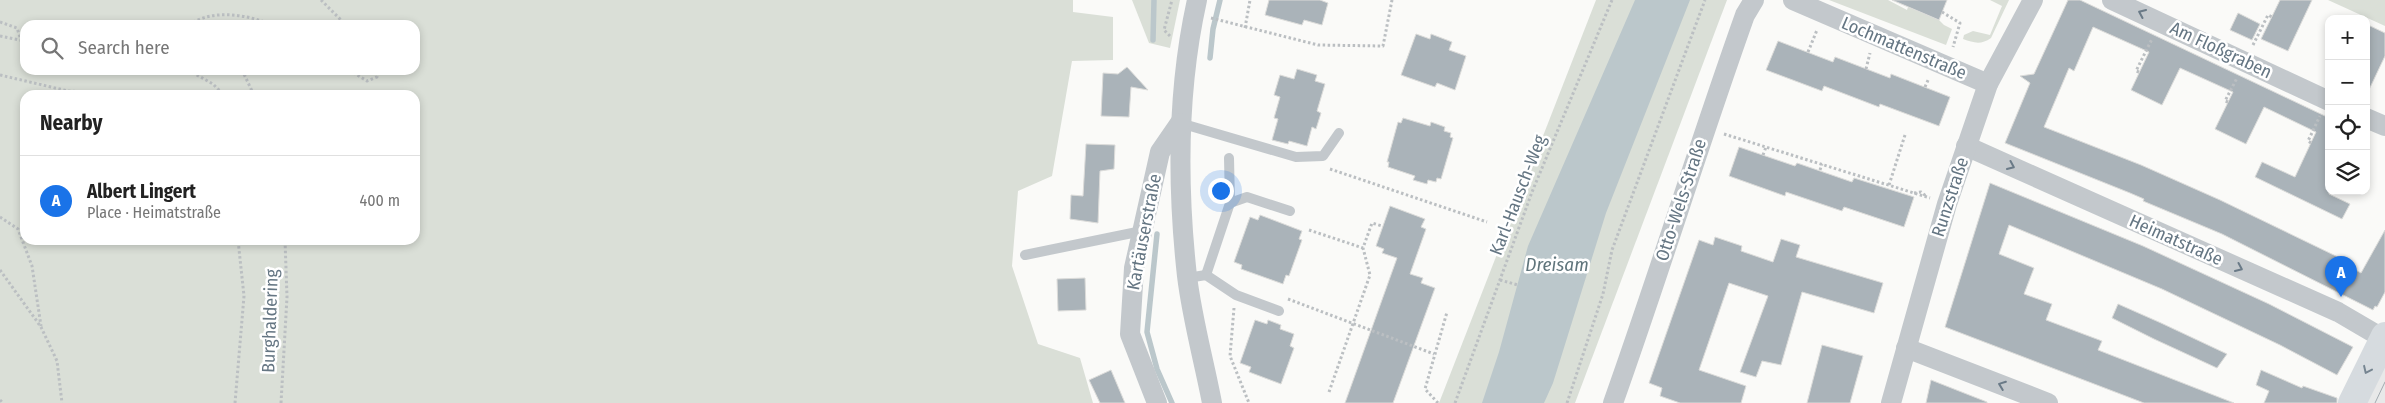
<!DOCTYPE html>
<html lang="en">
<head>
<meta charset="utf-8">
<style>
  :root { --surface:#fff; --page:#f6f6f6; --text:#222; --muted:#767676; --line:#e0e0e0; --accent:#1a73e8 }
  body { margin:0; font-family:"Fira Sans Condensed",sans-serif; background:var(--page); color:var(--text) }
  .controls { position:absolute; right:15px; top:15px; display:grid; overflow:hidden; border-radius:10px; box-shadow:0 2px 8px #0003 }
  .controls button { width:45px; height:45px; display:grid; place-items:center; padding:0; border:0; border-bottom:1px solid var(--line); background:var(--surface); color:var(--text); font:25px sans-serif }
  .you { position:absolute; left:1220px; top:190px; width:18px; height:18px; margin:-12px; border:4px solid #fff; border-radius:50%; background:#1a73e8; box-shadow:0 0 0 8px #1a73e833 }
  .badge { display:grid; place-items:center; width:32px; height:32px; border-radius:50%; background:var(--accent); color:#fff; font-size:16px; font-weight:700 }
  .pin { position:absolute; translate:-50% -41px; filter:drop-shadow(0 1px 2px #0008) }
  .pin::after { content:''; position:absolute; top:26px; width:18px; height:15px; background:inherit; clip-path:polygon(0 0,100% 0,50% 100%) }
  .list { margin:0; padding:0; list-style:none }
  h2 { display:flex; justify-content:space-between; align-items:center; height:65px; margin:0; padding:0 20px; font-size:21px }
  h2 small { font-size:16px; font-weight:400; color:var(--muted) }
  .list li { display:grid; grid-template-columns:32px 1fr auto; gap:15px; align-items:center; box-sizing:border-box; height:90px; padding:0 20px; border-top:1px solid var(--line) }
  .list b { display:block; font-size:19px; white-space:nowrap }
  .list p { margin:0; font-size:16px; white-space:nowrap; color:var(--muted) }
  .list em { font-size:16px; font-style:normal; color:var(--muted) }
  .icon { flex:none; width:28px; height:28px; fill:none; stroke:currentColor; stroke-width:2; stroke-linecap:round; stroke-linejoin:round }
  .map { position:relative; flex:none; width:2385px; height:403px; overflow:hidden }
  .search { position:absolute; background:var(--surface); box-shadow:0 2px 8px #0003; left:20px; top:20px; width:400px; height:55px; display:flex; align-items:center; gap:12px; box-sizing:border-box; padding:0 18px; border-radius:15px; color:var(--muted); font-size:19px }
  .panel { position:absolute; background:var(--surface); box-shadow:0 2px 8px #0003; left:20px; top:90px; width:400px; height:155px; border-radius:15px }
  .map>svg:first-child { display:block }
  .built { fill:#e8e9e9 }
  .green { fill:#dadfd7; fill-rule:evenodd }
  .water { fill:#bbc7cb }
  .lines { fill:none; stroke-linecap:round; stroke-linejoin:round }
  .stream { stroke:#bbc7cb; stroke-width:5.5 }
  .building { fill:#aab3b9; stroke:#dcdcda }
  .path { stroke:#bbbfc2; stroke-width:3; stroke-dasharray:2.5 2.5; stroke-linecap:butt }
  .service { stroke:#c3c8cc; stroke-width:10 }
  .minor { stroke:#c3c8cc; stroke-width:20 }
  .secondary { stroke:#d6dbdf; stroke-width:28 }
  .tram { stroke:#a2aab0; stroke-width:1 }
  .oneway { stroke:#6a7a87 }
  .oneway2 { stroke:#768591 }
  .labels { text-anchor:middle; stroke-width:5; stroke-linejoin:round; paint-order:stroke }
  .street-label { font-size:18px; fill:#657683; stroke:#fff }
  .water-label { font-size:19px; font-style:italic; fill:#60757c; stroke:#fff }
</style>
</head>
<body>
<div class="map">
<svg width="2385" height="403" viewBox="0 0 2385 403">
  <rect width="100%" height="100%" fill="#fafaf8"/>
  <path class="built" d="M 2385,353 L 2385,403 L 2361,403 Z"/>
  <g class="green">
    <path d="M 0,0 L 1073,0 L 1073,12 L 1113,17 L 1113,60 L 1072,61 L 1052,176 L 1018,191 L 1012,266 L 1038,344 L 1080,358 L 1093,403 L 0,403 ZM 25,25 L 415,25 L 415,70 L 25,70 ZM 25,95 L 415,95 L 415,240 L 25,240 Z"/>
    <path d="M 1132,0 L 1180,0 L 1170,48 L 1149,43 Z"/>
    <path d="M 1596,0 L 1727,0 L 1575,403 L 1439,403 Z"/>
    <path d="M 1829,0 L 1888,0 L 1907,10 L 1908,7 L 1939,20 L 1944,25 L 1952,29 L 1946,45 Z"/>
    <path d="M 1990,0 L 2009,0 L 1991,38 C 1981,45 1974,43 1963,39 L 1964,35 L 1973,31 L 1990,35 L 2002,6 Z"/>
    <path d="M 2328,0 L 2385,0 L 2385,26 Z"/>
  </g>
  <path class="water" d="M 1635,0 L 1690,0 L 1606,213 L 1553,383 L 1544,403 L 1482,403 L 1499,352 L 1528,246 Z"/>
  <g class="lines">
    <g class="stream">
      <path d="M 1153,40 L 1154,0"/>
      <path d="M 1210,58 L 1213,29 L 1220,0"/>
      <path d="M 1157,234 L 1147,332 L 1157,369 L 1172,403"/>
    </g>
  </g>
  <g class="building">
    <path d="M 1269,0 L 1320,0 L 1328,3 L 1322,25 L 1304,20 L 1302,25 L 1265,15 Z"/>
    <path d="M 1892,0 L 1947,0 L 1939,20 Z"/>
    <path d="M 2068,0 L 2080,0 L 2325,116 L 2326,112 L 2329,113 L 2329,194 L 2350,204 L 2342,219 L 2255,177 L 2262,162 L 2295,177 L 2316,132 L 2264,107 L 2246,144 L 2215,129 L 2233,92 L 2180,68 L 2162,105 L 2131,90 L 2149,52 L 2093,27 L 2074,71 L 2069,68 L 2044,127 L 2141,165 L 2220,200 L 2340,258 L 2339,261 L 2361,273 L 2385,230 L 2385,292 L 2377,307 L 2375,306 L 2373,310 L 2222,234 L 2143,201 L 2144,199 L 2130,193 L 2005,143 L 2030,83 L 2020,76 L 2034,74 Z"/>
    <path d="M 2280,0 L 2312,0 L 2288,51 L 2261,39 Z"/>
    <path d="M 2238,13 L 2260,24 L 2252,40 L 2230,30 Z"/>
    <path d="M 2366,24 L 2385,33 L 2385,56 L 2366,96 Z"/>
    <path d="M 1416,34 L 1430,39 L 1431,34 L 1452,42 L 1449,50 L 1466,56 L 1455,90 L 1437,83 L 1435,87 L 1401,75 Z"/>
    <path d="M 1778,41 L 1833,62 L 1835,57 L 1890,78 L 1891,74 L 1950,97 L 1939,126 L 1880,104 L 1879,107 L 1824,86 L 1822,91 L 1766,70 Z"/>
    <path d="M 1127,67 L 1148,90 L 1131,87 L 1129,117 L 1101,116 L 1103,73 L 1118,74 Z"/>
    <path d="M 1297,69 L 1317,75 L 1315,81 L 1325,84 L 1317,111 L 1321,113 L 1316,129 L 1312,127 L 1307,146 L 1289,141 L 1288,144 L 1272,140 L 1278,119 L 1274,118 L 1280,97 L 1274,95 L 1280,75 L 1294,79 Z"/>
    <path d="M 1403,118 L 1430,126 L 1431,122 L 1445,127 L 1444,131 L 1451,133 L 1450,137 L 1453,138 L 1441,179 L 1437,178 L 1436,182 L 1428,180 L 1427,184 L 1413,180 L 1415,176 L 1388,167 L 1389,162 L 1387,162 L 1398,122 L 1401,123 Z"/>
    <path d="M 1086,144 L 1115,145 L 1114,169 L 1100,171 L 1098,223 L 1070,219 L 1071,195 L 1083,196 Z"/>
    <path d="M 1739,147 L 1795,166 L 1797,163 L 1852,182 L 1854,178 L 1914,197 L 1904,227 L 1844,207 L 1842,211 L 1786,192 L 1785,196 L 1729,176 Z"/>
    <path d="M 1990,183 L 2143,246 L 2269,304 L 2353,347 L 2337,375 L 2280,345 L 2162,289 L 2009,225 L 1999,254 L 2034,268 L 2024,294 L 2052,304 L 2046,320 L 2102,341 L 2098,350 L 2234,403 L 2144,403 L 1945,327 Z"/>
    <path d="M 1390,206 L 1425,219 L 1421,227 L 1426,229 L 1410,274 L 1423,278 L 1421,283 L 1435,288 L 1393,403 L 1345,403 L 1397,258 L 1382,253 L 1384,249 L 1376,246 Z"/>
    <path d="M 1260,215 L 1302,231 L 1299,239 L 1302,240 L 1289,276 L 1286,275 L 1283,284 L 1241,269 L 1242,265 L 1234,262 L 1250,217 L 1258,220 Z"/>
    <path d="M 1715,237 L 1742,246 L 1741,251 L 1773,262 L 1781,239 L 1800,245 L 1796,257 L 1883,283 L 1874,313 L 1802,292 L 1781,365 L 1762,361 L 1756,377 L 1740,372 L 1768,296 L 1729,283 L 1699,370 L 1746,386 L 1741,403 L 1680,403 L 1660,396 L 1662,388 L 1649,383 L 1699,240 L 1713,245 Z"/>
    <path d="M 1085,278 L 1086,310 L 1058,311 L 1057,279 Z"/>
    <path d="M 2118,304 L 2161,323 L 2227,354 L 2217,368 L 2154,339 L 2112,318 Z"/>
    <path d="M 1255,320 L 1267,324 L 1268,320 L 1281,325 L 1280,329 L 1294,334 L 1290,346 L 1294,348 L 1281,384 L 1249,372 L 1251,367 L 1240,363 Z"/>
    <path d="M 1822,345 L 1863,356 L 1850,403 L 1807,403 Z"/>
    <path d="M 1111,370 L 1125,403 L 1100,403 L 1089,380 Z"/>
    <path d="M 2261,370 L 2302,388 L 2303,386 L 2337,398 L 2337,403 L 2264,403 L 2269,391 L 2256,385 Z"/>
    <path d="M 1931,380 L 1987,402 L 1987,403 L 1926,403 Z"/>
  </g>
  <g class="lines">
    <g class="path">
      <path d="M 321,0 L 346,25"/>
      <path d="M 1942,12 L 1960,23 L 1953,47"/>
      <path d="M 1211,18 L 1318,45 L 1383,46 L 1392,0"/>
      <path d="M 0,22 L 17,28 L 21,40"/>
      <path d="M 189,25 C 213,8 248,15 273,25"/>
      <path d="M 1245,28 L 1250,0"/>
      <path d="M 0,36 L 25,41"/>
      <path d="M 1170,36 L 1164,30 L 1172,0"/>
      <path d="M 2253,45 L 2268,15 L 2272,17"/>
      <path d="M 1808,52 L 1817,30"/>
      <path d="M 1866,69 L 1870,53"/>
      <path d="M 188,70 L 213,84 L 224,95"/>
      <path d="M 242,70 L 254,95"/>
      <path d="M 349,70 L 367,81 L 377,77 L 377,70"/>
      <path d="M 2139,72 L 2136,71 L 2152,39"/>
      <path d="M 0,75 L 68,91 L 136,95"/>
      <path d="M 1925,87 L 1929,78"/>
      <path d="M 2228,102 L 2225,101 L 2237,78"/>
      <path d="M 1724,134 L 1930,198"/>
      <path d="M 2311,143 L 2308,141 L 2320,116"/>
      <path d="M 1763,155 L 1766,147"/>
      <path d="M 1330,169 L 1487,222"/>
      <path d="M 1820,170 L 1822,164"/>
      <path d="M 1889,185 L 1905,135"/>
      <path d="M 1914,193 L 1921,192 L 1926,196"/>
      <path d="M 0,217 L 18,229 L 32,266 L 41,326"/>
      <path d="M 1309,230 L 1363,248"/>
      <path d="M 0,270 L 41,327 L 57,361 L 62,403"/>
      <path d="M 1500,280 L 1518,285"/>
      <path d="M 1288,299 L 1434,354"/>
      <path d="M 1234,308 L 1230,356 L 1249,403"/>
      <path d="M 1329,392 L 1370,275 L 1363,248 L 1372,223 L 1382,226"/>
      <path d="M 0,400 L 3,403"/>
      <path d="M 235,403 L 244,296 L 238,240"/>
      <path d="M 281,403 L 287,297 L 285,240"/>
      <path d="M 1438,403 L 1425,389 L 1447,312"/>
      <path d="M 1455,403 L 1532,192 L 1612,0"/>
      <path d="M 1567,403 L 1603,294 L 1612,250 L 1705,0"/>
    </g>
    <g class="service">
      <path d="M 1180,123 L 1296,157 L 1323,156 L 1339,133"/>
      <path d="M 1230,203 L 1247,197 L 1290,211"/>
      <path d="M 1025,255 L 1142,231"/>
      <path d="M 1206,275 L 1230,203 L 1229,158"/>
      <path d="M 1187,278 L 1206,275 L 1236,295 L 1279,311"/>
    </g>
    <g class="minor">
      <path d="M 1197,0 C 1177,90 1177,185 1187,276 C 1192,318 1204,361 1212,403"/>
      <path d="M 1793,0 L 1988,84"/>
      <path d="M 2112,0 L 2329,101"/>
      <path d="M 2366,118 L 2385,126"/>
      <path d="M 1966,146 L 2338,312 L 2384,339"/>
      <path d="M 1906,348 L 2048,403"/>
      <path d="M 1157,403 L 1130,334 L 1134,268 L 1160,152 L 1180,123"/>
      <path d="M 1613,403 C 1659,274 1699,144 1745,15 L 1754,0"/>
      <path d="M 1891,403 L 1947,204 L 1988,84 L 2033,0"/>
    </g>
    <path class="secondary" d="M 2352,403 L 2385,336"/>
    <path class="tram" d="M 2375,403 L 2385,382"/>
  </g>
  <defs><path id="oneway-chevron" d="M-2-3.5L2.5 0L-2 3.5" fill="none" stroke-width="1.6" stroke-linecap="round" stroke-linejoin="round" transform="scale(1.25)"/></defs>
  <g class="oneway">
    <use href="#oneway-chevron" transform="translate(2142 13) rotate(-156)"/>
    <use href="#oneway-chevron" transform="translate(2011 166) rotate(24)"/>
    <use href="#oneway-chevron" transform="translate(2239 268) rotate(24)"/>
    <use href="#oneway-chevron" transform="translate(2002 385) rotate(-159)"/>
  </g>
  <use class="oneway2" href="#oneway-chevron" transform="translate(2367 370) rotate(115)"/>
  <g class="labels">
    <g class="street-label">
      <text transform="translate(1904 48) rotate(23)" y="6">Lochmattenstraße</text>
      <text transform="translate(2221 50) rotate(25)" y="6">Am Floßgraben</text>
      <text transform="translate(1518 195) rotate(-69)" y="6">Karl-Hausch-Weg</text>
      <text transform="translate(1950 197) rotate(-72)" y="6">Runzstraße</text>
      <text transform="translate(1681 200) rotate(-72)" y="6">Otto-Wels-Straße</text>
      <text transform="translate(1144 232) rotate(-79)" y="6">Kartäuserstraße</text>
      <text transform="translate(2176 240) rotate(24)" y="6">Heimatstraße</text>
      <text transform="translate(270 321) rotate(-88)" y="6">Burghaldering</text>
    </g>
    <g class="water-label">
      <text x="1557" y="271">Dreisam</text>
    </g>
  </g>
</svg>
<div class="controls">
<button>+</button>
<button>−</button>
<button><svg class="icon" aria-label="locate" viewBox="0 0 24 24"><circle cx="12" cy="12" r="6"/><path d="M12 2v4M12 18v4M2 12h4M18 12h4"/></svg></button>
<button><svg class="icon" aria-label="layers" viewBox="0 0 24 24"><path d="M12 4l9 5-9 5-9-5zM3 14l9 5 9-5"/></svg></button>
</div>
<div class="you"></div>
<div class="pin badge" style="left:2341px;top:297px">A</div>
<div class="search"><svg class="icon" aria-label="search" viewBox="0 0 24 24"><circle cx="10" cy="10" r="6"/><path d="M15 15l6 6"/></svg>Search here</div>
<section class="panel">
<h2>Nearby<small></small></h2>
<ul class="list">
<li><span class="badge">A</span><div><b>Albert Lingert</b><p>Place · Heimatstraße</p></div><em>400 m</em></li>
</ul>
</section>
</div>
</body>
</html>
